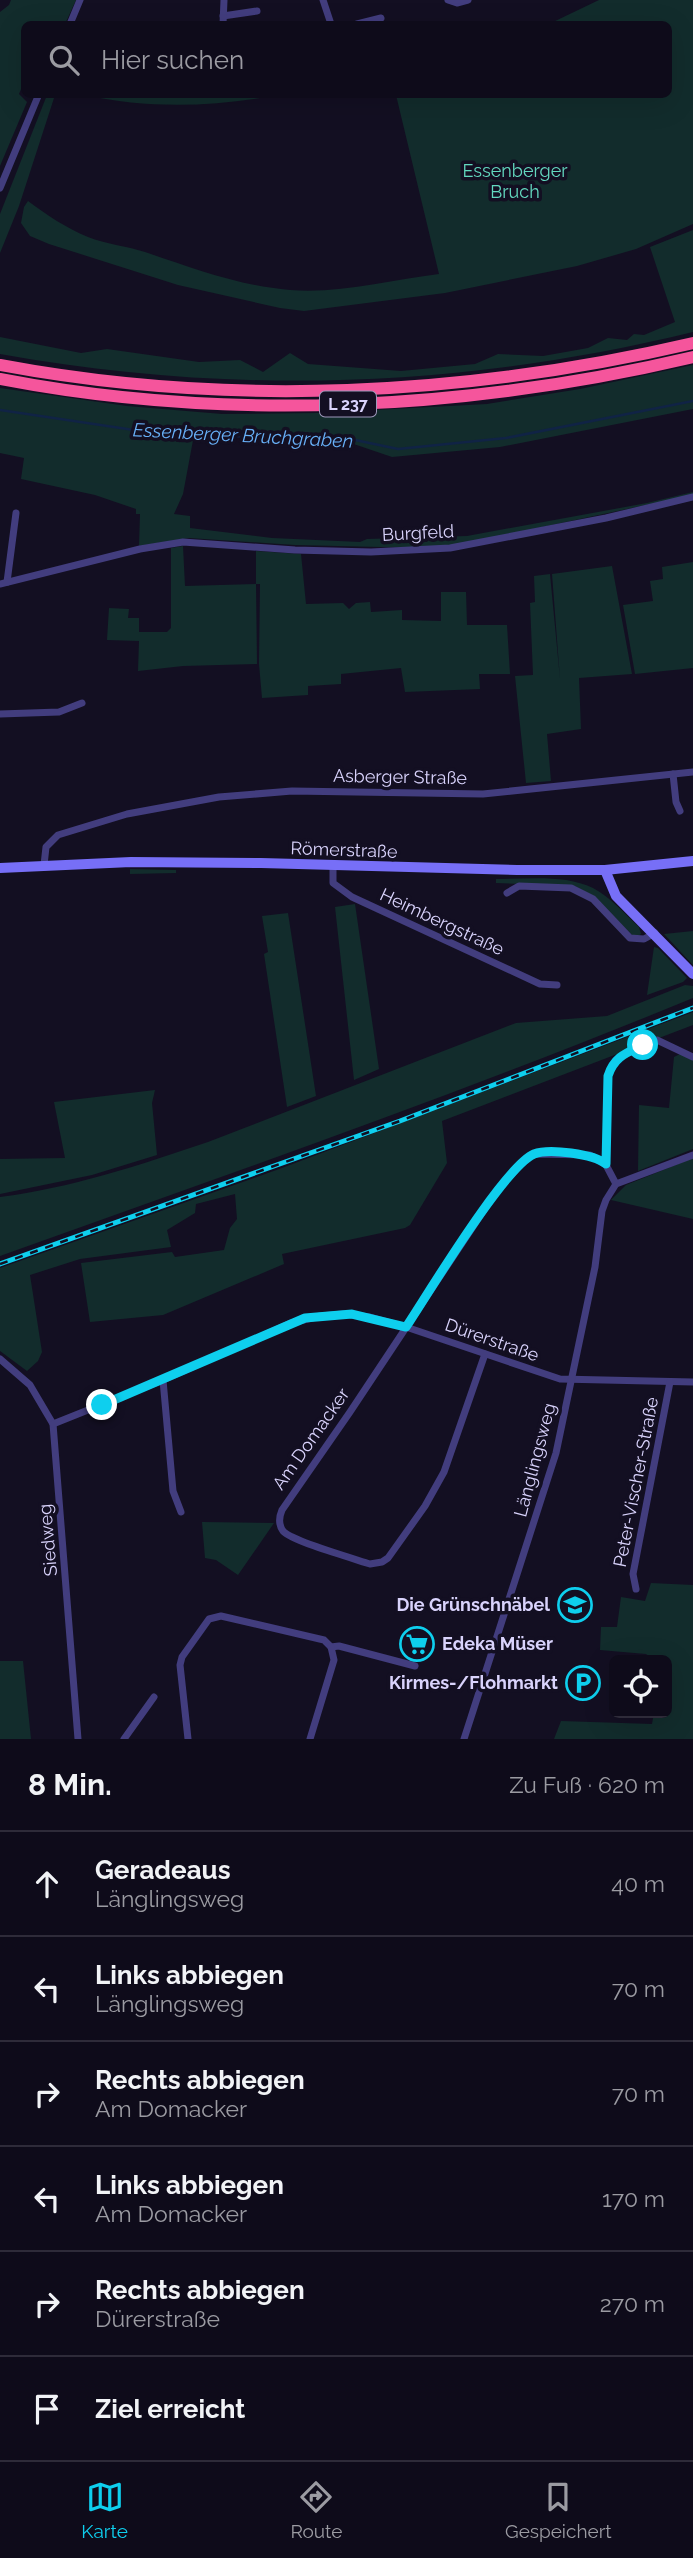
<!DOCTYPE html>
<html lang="de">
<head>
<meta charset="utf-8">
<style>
  :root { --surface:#0e0b1a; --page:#1c1927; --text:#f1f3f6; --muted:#9b9ba2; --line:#2e2b39; --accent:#0ecfee }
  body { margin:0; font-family:Raleway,sans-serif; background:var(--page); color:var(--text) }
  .controls { position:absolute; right:21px; bottom:21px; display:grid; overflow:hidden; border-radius:10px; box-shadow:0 7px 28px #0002 }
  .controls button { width:63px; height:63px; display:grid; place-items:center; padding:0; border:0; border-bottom:2px solid var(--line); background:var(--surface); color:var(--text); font:35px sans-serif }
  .stop { position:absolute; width:21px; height:21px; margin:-16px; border:5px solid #0ecfee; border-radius:50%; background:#fff }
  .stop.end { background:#0ecfee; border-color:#fff; box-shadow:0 2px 7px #0008 }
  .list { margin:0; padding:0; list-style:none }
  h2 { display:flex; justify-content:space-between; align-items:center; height:91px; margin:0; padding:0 28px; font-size:30px }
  h2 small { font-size:23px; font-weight:400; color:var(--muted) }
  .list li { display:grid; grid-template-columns:46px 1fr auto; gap:21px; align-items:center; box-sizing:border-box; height:105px; padding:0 28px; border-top:2px solid var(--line) }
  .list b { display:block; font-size:26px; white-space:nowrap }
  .list p { margin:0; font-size:23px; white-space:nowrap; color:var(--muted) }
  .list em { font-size:23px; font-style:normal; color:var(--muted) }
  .icon { flex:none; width:38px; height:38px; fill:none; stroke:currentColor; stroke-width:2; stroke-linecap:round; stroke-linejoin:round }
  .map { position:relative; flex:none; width:693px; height:1739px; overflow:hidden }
  .search { position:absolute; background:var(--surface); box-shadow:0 7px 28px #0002; left:21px; right:21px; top:21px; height:77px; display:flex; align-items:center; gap:18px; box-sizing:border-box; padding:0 24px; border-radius:10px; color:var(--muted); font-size:26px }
  .sheet { height:721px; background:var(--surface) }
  nav { display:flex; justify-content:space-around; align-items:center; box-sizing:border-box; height:98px; border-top:2px solid var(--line); background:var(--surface); font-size:19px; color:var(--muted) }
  nav a { display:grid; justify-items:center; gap:4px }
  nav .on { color:var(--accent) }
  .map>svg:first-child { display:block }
  .green { fill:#122c2c }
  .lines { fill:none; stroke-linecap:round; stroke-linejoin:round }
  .stream { stroke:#102345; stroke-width:2.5 }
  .street { stroke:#423d7e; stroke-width:7 }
  .secondary { stroke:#776ff7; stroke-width:10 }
  .highway { stroke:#f5559c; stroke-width:12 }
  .rail-casing { stroke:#0ecfee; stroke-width:5 }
  .rail { stroke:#130f22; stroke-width:2.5; stroke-dasharray:8; stroke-linecap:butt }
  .route { stroke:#0ecfee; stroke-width:9 }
  .labels { text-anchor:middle; stroke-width:7; stroke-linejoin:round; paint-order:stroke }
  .shield { fill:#130f22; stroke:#9e98bb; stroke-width:2 }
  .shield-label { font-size:16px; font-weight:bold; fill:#d9d3fc }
  .park-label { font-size:18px; fill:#63d8bf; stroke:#130f22 }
  .street-label { font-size:18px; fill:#d9d3fc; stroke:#130f22 }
  .poi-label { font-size:18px; font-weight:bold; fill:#d9d3fc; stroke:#130f22; text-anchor:end }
  .water-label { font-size:19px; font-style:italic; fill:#67aff6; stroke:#130f22 }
</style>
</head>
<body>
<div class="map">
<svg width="693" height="1739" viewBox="0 0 693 1739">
  <rect width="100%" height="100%" fill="#130f22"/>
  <g class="green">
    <path d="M 11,0 L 76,0 L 65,24 L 24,24 L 24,82 L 19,94 L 27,102 L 0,166 L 0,12 L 9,5 Z"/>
    <path d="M 599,0 L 693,0 L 693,224 L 636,249 L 577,266 L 445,293 L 304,311 L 280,308 L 178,285 L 49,244 L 30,236 L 21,223 L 24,207 L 28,201 C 47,215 66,228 88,237 C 106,244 126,246 145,252 C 192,268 240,286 290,290 C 339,294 391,280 439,274 L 396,95 L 668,94 L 668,24 L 549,24 Z"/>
    <path d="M 47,95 L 55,95 L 19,206 L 0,253 L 0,214 Z"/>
    <path d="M 133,95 L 278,95 C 213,107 149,109 84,95 Z"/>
    <path d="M 693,230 L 693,332 C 464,388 232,396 0,354 L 0,337 L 81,353 L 107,349 L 199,362 L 240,360 L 263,372 L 290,353 L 308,364 L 401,371 L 475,364 L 498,354 L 543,356 L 588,348 L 608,338 L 627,340 L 634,334 L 644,335 L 675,322 L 650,247 Z"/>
    <path d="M 693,365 L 693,409 L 500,447 L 392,457 L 336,438 L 194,435 L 183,494 L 174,514 L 190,516 L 190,528 L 272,538 L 360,542 L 367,539 L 467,536 L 647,503 L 693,492 L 693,495 L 467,543 L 422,548 L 295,545 L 189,538 L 139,546 L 140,514 L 136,514 L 136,509 L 95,495 L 21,479 L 24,458 L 0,453 L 0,388 L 127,406 L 222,414 L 318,413 L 487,404 L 580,389 Z"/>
    <path d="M 183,546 L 185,586 L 256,584 L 256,551 L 301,554 L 306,604 L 343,603 L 349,609 L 356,603 L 370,602 L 371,612 L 402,610 L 402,620 L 441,621 L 441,592 L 466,592 L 467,625 L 507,625 L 510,674 L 479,674 L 480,689 L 405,692 L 401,668 L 341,674 L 341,684 L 308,686 L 308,695 L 262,698 L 259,664 L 260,584 L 256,584 L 257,664 L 183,666 L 138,671 L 139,641 L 107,640 L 109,608 L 129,609 L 128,618 L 139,618 L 139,632 L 167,632 L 171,628 L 171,548 Z"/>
    <path d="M 693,562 L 693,668 L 635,674 L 623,605 L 653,601 L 650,581 L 663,579 L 662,567 Z"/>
    <path d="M 612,566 L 632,674 L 579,678 L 581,729 L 547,734 L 551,781 L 526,783 L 515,676 L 533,675 L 530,603 L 535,602 L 534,576 L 550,574 L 560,679 L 552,574 Z"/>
    <path d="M 130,869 L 176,870 L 176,873 L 130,874 Z"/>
    <path d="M 496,879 C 527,879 565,874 593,888 C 610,897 625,914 639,927 L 641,934 L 637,937 L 633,936 L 595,897 L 575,886 L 496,883 Z"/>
    <path d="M 355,904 L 379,1069 L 354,1080 L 335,907 Z"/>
    <path d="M 288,913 L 316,1096 L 287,1107 L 264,954 L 268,952 L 262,916 Z"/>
    <path d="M 693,931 L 693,965 L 664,934 Z"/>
    <path d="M 654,947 L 658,948 L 687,978 L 683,982 L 647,995 Z"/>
    <path d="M 685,985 L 693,986 L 693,998 C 465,1092 232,1173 0,1256 L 0,1197 C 71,1188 140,1165 208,1142 L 516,1023 L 607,1016 Z"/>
    <path d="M 693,1012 L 693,1025 L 442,1121 L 447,1163 L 410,1225 L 405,1228 L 282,1254 L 284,1264 L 163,1315 L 90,1322 L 81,1263 L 172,1252 L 175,1257 L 224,1250 L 230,1228 L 237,1219 L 235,1194 L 196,1204 L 195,1213 L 167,1230 L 171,1247 L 80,1259 L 30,1275 L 42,1352 L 38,1361 L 27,1371 L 0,1351 L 0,1268 L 282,1168 Z"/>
    <path d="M 680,1054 L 693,1060 L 693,1149 L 638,1171 L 639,1105 L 669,1108 L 674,1057 Z"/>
    <path d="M 155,1090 L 152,1103 L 157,1155 L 92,1175 L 0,1194 L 0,1159 L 65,1158 L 54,1102 Z"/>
    <path d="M 693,1158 L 693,1219 L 611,1200 L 626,1185 Z"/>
    <path d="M 202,1522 L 274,1523 L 238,1575 L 216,1560 L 205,1558 Z"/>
    <path d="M 651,1583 L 693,1585 L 693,1739 L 554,1739 L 561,1721 L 652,1724 L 654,1713 L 667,1713 L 667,1660 L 655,1660 L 646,1654 L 600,1650 L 601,1627 L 617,1627 L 621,1597 L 645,1601 Z"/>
    <path d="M 0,1661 L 23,1661 L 31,1739 L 0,1739 Z"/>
  </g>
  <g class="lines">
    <path class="stream" d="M 0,410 L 154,433 L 280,438 L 336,436 L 398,449 L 506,438 L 693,401"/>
    <g class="street">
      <path d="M 323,0 L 331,24"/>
      <path d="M 448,0 L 457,3 L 468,0"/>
      <path d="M 223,16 L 257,11"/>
      <path d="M 70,24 L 80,0"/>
      <path d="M 223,24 L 224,0"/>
      <path d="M 357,24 L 381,18"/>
      <path d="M 0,188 L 39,94"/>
      <path d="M 7,582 L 16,513"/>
      <path d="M 0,584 L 140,549 L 183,542 L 295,550 L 371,552 L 450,548 L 606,518 L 693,497"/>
      <path d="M 0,714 L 59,712 L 82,703"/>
      <path d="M 673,774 L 676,802 L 680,811"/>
      <path d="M 44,865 L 46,847 L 58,835 L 127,814 L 219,797 L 292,791 L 483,794 L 693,772"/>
      <path d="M 333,865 L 333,883 L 352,897 L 540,984 L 557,985"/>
      <path d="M 507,893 L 519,886 L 571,888 L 593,899 L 630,938 L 644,939 L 655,933"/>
      <path d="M 616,1184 L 606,1165 L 608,1076 C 615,1053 637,1048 657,1040 L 693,1057"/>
      <path d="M 485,1354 L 444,1472 L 425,1506 L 388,1558 L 382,1562 L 370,1564 C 355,1559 291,1541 283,1531 C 278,1524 279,1517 282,1510 L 350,1412 L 498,1189 L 526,1159 L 535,1154 L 590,1155 L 606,1165"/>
      <path d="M 0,1359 L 30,1385 L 53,1424 L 78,1739"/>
      <path d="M 163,1380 L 173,1491 L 181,1512"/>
      <path d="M 53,1424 L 163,1380 L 291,1323 L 320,1316 L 343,1314 L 370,1317 L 406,1327 L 560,1379 L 693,1382"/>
      <path d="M 636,1589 L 633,1574 L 670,1382"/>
      <path d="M 124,1739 L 154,1697"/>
      <path d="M 188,1739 L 180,1665 L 182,1657 L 209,1619 L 221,1616 L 324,1640 L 331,1647 L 339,1646 L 415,1666"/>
      <path d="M 310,1739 L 334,1660 L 331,1647"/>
      <path d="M 464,1739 L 556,1453 L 595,1267 L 602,1211 L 606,1200 L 616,1184 L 693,1155"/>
    </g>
    <g class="secondary">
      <path d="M 0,868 L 131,862 L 261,863 L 517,870 L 605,870 L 693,861"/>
      <path d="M 605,870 L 616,896 L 693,974"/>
    </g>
    <g class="highway">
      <path d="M 0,365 C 229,408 466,396 693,343"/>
      <path d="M 0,379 C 228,423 468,410 693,357"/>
    </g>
    <g class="rail-casing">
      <path id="rail" d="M 0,1264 L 400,1121 L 693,1008"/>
    </g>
    <use href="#rail" class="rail"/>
  </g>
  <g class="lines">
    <path class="route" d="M 102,1405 L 305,1318 L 352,1314 L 406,1327 C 428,1294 504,1167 534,1154 C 549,1148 594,1154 606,1164 L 608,1076 C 614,1057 626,1053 643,1045"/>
  </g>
  <defs>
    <g id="school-ring" transform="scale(1.75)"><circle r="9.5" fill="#130f22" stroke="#0ecfee" stroke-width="1.5"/><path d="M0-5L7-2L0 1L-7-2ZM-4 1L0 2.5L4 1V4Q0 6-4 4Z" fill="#0ecfee"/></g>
    <g id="supermarket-ring" transform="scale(1.75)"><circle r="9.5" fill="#130f22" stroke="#0ecfee" stroke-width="1.5"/><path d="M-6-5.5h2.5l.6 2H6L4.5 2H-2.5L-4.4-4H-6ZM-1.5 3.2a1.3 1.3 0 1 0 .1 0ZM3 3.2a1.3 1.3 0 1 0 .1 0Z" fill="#0ecfee"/></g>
    <g id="parking-ring" transform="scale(1.75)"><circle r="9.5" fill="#130f22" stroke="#0ecfee" stroke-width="1.5"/><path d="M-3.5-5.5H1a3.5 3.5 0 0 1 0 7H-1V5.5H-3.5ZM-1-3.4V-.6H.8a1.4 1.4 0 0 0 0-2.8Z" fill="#0ecfee"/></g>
  </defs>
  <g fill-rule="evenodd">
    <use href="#school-ring" x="575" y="1605"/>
    <use href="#supermarket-ring" x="417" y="1644"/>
    <use href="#parking-ring" x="583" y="1683"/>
  </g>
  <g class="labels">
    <rect class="shield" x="320" y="391.5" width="56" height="25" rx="5"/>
    <g class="shield-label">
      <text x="348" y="410">L 237</text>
    </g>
    <g class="park-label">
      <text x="515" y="177">Essenberger<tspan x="515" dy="21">Bruch</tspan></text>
    </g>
    <g class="street-label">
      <text transform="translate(418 533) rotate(-3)" y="6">Burgfeld</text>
      <text transform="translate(400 777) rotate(1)" y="6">Asberger Straße</text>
      <text transform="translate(344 850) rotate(2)" y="6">Römerstraße</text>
      <text transform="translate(442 922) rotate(25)" y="6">Heimbergstraße</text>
      <text transform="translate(492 1340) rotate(19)" y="6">Dürerstraße</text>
      <text transform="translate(311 1439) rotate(-55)" y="6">Am Domacker</text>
      <text transform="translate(535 1460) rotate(-75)" y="6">Länglingsweg</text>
      <text transform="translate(636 1482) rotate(-79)" y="6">Peter-Vischer-Straße</text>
      <text transform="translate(48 1540) rotate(-95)" y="6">Siedweg</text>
    </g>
    <g class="poi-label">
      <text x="550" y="1611">Die Grünschnäbel</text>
      <text x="442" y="1650" text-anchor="start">Edeka Müser</text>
      <text x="558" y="1689">Kirmes-/Flohmarkt</text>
    </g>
    <g class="water-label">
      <text transform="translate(243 435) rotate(3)" y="7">Essenberger Bruchgraben</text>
    </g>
  </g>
</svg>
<div class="controls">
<button><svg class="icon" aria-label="locate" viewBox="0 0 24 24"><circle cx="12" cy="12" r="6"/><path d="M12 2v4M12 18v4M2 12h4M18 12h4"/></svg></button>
</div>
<div class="stop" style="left:643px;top:1045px"></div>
<div class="stop end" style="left:102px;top:1405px"></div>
<div class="search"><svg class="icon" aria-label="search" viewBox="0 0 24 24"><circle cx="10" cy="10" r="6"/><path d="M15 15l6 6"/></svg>Hier suchen</div>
</div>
<section class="sheet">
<h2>8 Min.<small>Zu Fuß · 620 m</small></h2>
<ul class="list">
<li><svg class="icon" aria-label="ahead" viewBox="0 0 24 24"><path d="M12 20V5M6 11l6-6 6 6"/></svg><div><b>Geradeaus</b><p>Länglingsweg</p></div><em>40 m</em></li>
<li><svg class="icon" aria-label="left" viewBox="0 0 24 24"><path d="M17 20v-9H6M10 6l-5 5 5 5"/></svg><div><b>Links abbiegen</b><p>Länglingsweg</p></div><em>70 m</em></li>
<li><svg class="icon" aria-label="right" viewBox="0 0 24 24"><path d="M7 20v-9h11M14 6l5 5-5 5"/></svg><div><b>Rechts abbiegen</b><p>Am Domacker</p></div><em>70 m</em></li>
<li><svg class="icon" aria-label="left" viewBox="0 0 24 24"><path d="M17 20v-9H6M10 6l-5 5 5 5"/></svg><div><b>Links abbiegen</b><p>Am Domacker</p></div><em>170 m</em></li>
<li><svg class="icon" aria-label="right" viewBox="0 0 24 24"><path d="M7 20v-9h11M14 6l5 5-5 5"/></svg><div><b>Rechts abbiegen</b><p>Dürerstraße</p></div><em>270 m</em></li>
<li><svg class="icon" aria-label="arrive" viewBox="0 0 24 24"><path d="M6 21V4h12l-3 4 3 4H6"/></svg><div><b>Ziel erreicht</b></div></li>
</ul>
</section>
<nav>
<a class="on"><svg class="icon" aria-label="map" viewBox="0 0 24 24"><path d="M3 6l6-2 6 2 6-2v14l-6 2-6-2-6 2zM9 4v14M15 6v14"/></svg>Karte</a>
<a><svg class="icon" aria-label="directions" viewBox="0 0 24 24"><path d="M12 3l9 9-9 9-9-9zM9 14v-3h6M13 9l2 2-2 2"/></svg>Route</a>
<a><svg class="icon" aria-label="saved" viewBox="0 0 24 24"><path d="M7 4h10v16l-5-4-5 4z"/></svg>Gespeichert</a>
</nav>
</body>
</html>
